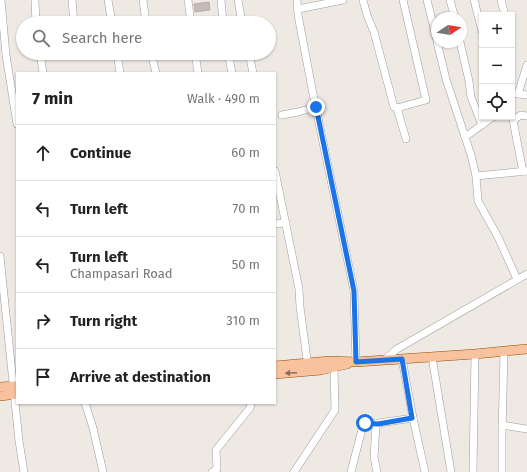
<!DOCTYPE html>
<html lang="en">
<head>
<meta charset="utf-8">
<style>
  :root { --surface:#fff; --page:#f2f2f2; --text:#222; --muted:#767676; --line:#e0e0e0 }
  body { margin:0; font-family:"Fira Sans",sans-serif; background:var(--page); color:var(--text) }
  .controls { position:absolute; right:12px; top:12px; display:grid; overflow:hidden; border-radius:0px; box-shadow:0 1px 3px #0004 }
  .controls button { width:36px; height:36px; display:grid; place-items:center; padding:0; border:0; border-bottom:1px solid var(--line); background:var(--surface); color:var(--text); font:20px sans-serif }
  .compass { position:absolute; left:431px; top:12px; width:36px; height:36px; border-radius:50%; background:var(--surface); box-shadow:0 1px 3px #0004; rotate:78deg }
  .stop { position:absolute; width:12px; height:12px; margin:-9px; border:3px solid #1a73e8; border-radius:50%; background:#fff }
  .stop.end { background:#1a73e8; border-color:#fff; box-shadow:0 1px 4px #0008 }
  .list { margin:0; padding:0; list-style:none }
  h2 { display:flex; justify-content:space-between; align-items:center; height:52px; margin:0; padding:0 16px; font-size:17px }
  h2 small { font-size:13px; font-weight:400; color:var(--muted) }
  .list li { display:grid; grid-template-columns:26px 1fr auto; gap:12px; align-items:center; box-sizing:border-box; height:56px; padding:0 16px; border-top:1px solid var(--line) }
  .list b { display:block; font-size:15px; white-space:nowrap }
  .list p { margin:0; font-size:13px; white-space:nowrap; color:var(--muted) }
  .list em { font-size:13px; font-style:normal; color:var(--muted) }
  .icon { flex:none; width:22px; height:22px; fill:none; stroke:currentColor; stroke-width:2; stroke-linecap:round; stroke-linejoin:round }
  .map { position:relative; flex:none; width:527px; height:472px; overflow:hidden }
  .search { position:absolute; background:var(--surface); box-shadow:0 1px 3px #0004; left:16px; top:16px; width:260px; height:44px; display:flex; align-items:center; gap:10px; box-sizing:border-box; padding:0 14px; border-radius:22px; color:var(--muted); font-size:15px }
  .panel { position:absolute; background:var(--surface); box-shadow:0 1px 3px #0004; left:16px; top:72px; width:260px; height:332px; border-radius:0px }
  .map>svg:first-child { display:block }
  .building { fill:#c6bab7; stroke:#bfada6 }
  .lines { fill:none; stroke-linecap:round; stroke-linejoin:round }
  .minor-casing { stroke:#9e9e9e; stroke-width:8 }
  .major-casing { stroke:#924c04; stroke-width:10 }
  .minor { stroke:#fff; stroke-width:7 }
  .major { stroke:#f9c29e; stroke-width:9 }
  .oneway { fill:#8b705e }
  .route { stroke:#1a73e8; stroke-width:5 }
</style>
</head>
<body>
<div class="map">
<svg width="527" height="472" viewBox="0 0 527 472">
  <rect width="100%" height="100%" fill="#eee9e3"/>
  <path class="building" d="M 209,2 L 210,10 L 195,12 L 194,4 Z"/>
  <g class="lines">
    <g class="minor-casing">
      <g id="minor">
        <path d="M 1,0 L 6,55 L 17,124"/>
        <path d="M 35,0 L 36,23"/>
        <path d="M 72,0 L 74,23"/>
        <path d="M 108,0 L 112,23"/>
        <path d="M 143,0 L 146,23"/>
        <path d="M 188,0 L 191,23"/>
        <path d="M 221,0 L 223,23"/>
        <path d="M 238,0 L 242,23"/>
        <path d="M 297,0 L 298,15 L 313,94 L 354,291 L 356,362"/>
        <path d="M 363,0 L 367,15 L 374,32 L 394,107 L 399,108"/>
        <path d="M 403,0 L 426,100 L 397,108 L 406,139"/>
        <path d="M 427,0 L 437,40"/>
        <path d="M 450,0 L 455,18"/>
        <path d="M 474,0 L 482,31"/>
        <path d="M 501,0 L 505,15"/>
        <path d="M 298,9 L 343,0"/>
        <path d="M 437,42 L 446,79 L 471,155 L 476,176 L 478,201 L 498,237 L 517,279"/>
        <path d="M 460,42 L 469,81 L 471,97 L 482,125"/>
        <path d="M 40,53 L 43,73"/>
        <path d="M 117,53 L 120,73"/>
        <path d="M 151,53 L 156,73"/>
        <path d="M 195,53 L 198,73"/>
        <path d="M 228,53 L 232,73"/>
        <path d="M 249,53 L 253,73"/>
        <path d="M 512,93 L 527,95"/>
        <path d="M 518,94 L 527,65"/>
        <path d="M 282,115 L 298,112 L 316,107"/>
        <path d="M 465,137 L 493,117"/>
        <path d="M 275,171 L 299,289 L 300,307 L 308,367"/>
        <path d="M 523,172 L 513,120 L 521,115 L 527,116"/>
        <path d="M 476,176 L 527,171"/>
        <path d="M 275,224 L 286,223"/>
        <path d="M 0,256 L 19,441 L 24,472"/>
        <path d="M 432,357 L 451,472"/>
        <path d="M 402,359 L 413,418 L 425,472"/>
        <path d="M 384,360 L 397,349 L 527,274"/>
        <path d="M 85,403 L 93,428 L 103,472"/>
        <path d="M 502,425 L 527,429"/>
        <path d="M 212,472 L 217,469 L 216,450 L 250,408 L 251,403"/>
        <path d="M 294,472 L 335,410 L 334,368"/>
        <path d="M 351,472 L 363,425 L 365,423 L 378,424"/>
        <path d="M 377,472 L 374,457 L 376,425 L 379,423 L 413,418"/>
        <path d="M 473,472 L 475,354"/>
        <path d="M 502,472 L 502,434 L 504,351"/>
      </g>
    </g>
    <g class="major-casing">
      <g id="major">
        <path d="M 275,366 L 330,361 L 356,362 L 475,354 L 527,349"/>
        <path d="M 275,374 L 321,370 L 347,364"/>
        <path d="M 0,387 L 17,386"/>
        <path d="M 0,396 L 17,394"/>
      </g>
    </g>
    <use href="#minor" class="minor"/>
    <use href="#major" class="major"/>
  </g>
  <defs><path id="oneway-solid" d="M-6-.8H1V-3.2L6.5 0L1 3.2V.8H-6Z"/></defs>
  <use class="oneway" href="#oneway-solid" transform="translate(291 373) rotate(177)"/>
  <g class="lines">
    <path class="route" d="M 316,107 L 354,291 L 356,362 L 402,359 L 412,418 L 378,424 L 365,423"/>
  </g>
</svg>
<div class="controls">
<button>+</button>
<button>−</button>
<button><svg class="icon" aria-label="locate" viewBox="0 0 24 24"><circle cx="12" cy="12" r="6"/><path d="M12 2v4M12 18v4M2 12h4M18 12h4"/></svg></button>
</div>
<svg class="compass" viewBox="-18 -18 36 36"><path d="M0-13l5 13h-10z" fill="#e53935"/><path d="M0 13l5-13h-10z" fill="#767676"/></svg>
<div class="stop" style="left:365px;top:423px"></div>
<div class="stop end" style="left:316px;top:107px"></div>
<div class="search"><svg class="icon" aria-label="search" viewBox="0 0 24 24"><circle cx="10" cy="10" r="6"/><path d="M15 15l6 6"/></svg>Search here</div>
<section class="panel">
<h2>7 min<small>Walk · 490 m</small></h2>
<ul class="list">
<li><svg class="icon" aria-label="ahead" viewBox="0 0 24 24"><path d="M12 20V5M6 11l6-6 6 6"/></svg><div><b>Continue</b></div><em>60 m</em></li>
<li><svg class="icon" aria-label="left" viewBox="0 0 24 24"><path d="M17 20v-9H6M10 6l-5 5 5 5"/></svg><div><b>Turn left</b></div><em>70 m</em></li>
<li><svg class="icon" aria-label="left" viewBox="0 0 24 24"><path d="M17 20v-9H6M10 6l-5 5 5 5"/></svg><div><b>Turn left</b><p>Champasari Road</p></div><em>50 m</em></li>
<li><svg class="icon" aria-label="right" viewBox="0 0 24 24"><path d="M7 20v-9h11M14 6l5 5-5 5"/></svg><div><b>Turn right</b></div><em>310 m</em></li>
<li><svg class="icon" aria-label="arrive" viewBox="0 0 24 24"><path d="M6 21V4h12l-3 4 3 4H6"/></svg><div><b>Arrive at destination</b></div></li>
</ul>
</section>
</div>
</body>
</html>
